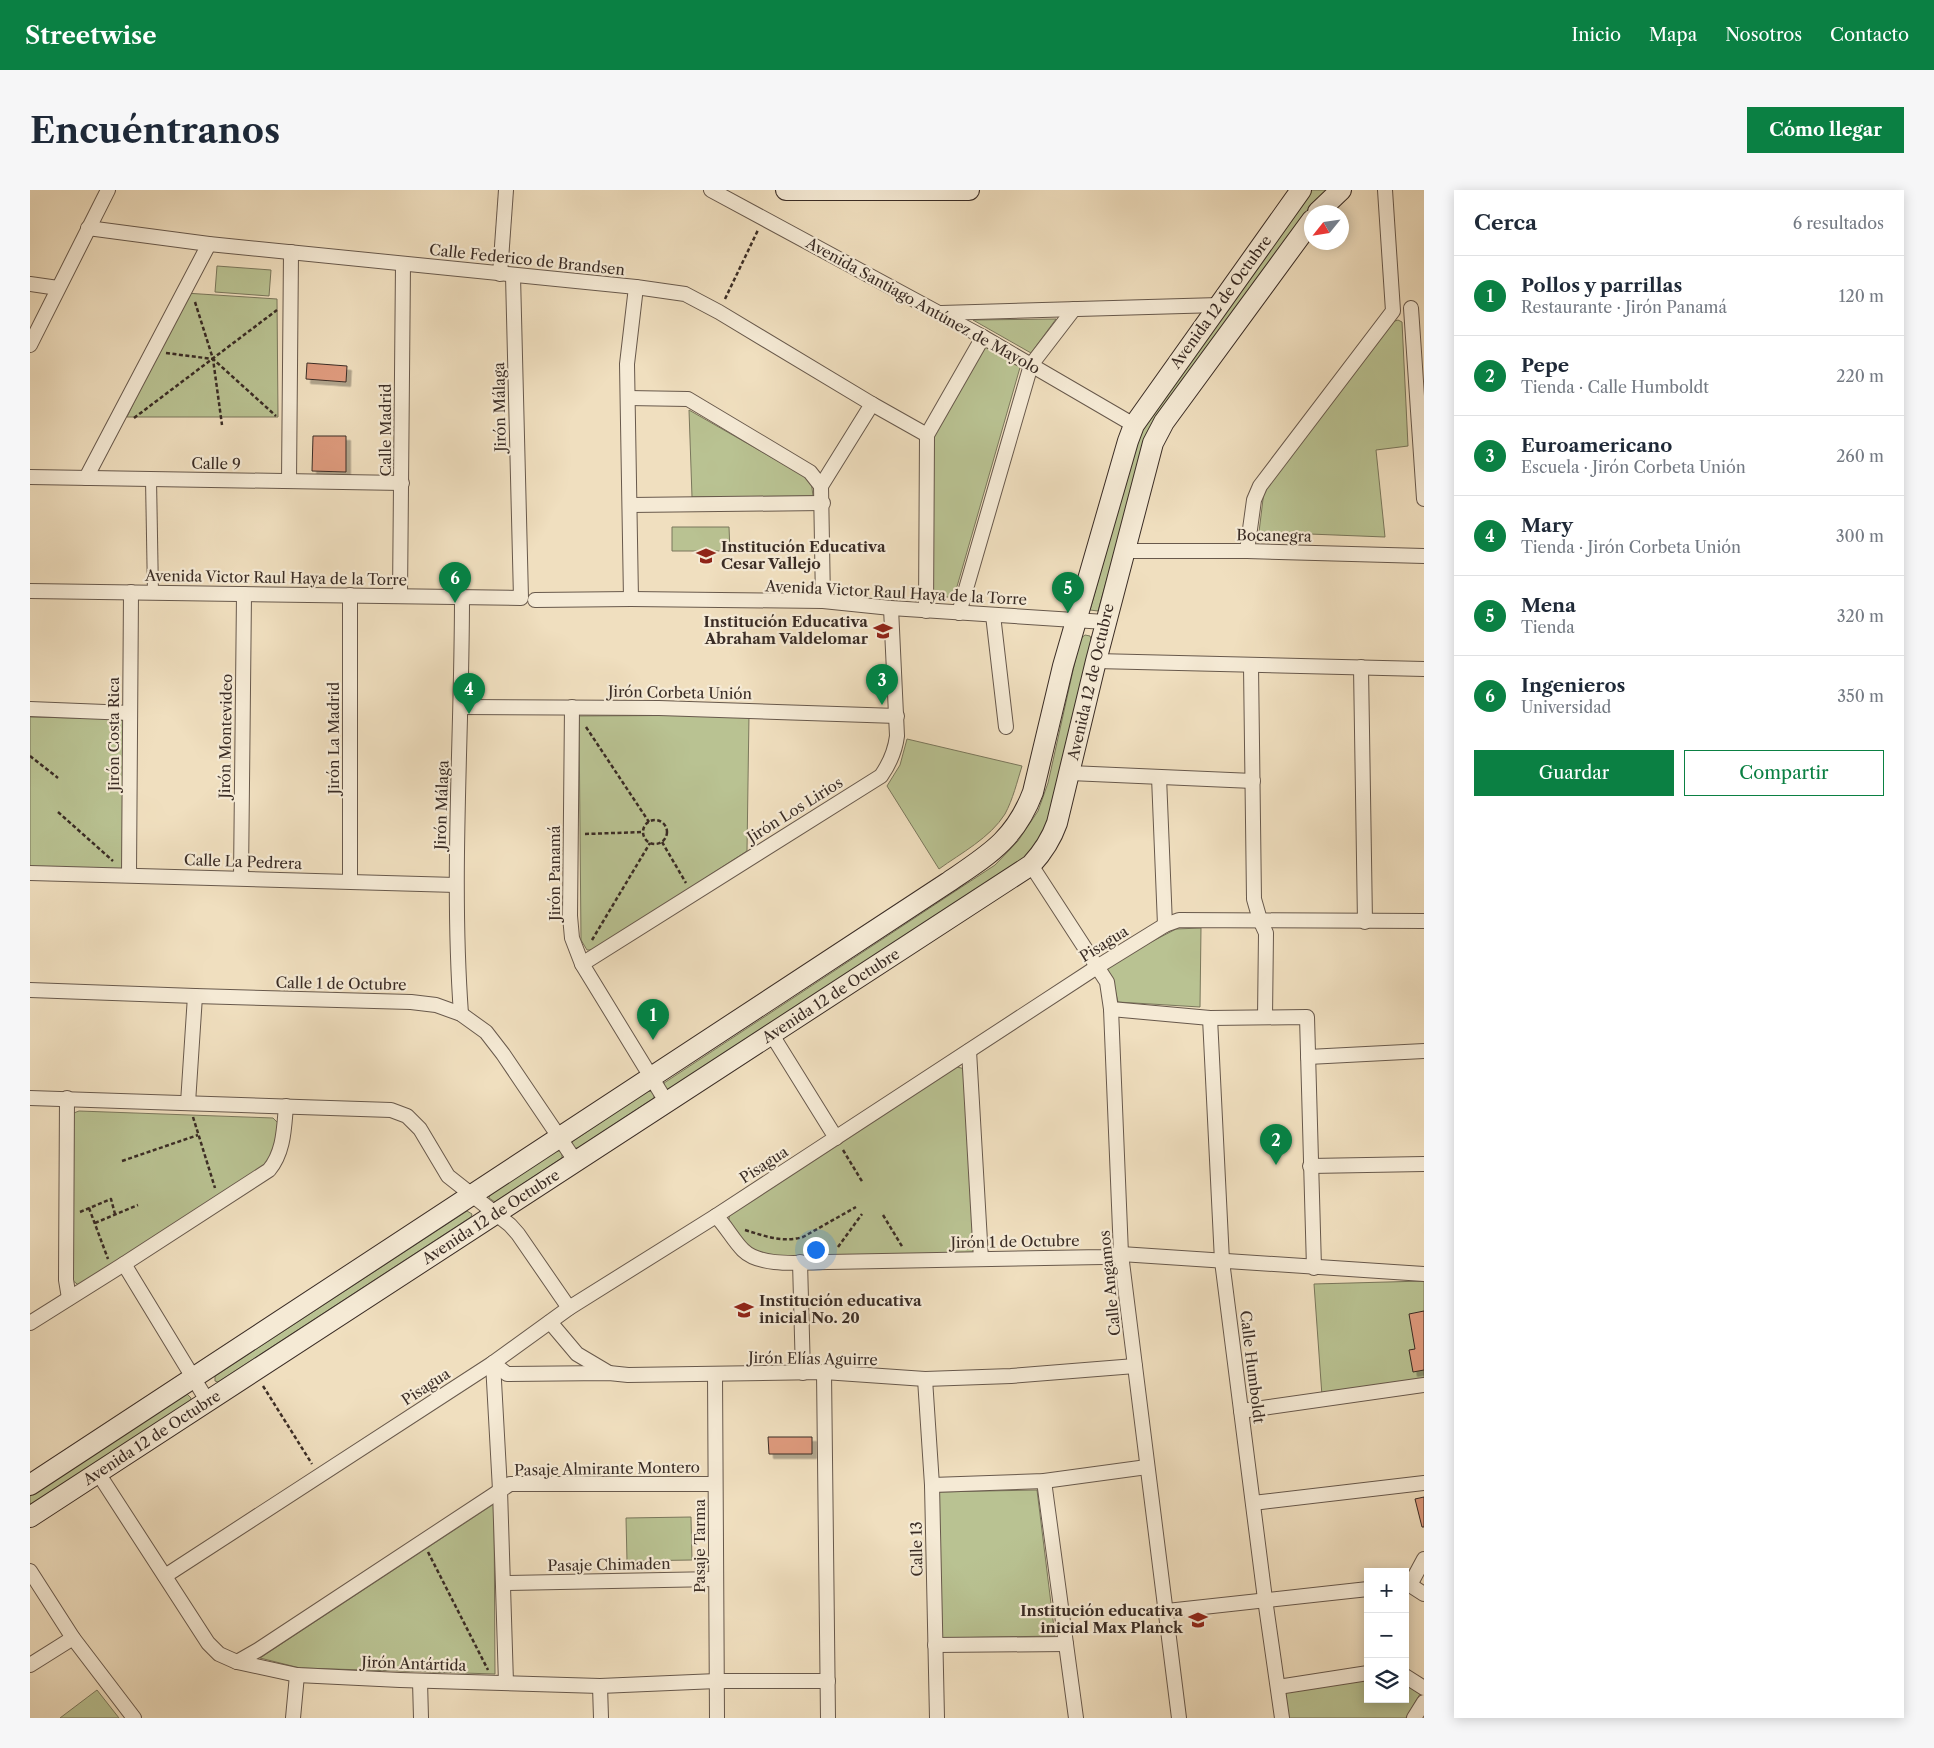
<!DOCTYPE html>
<html lang="es">
<head>
<meta charset="utf-8">
<style>
  :root { --surface:#fff; --page:#f6f6f7; --text:#1f2937; --muted:#747a83; --line:#e0e1e3; --accent:#0b8043 }
  body { margin:0; font-family:"Libre Caslon Text",serif; background:var(--page); color:var(--text) }
  .controls { position:absolute; right:15px; bottom:15px; display:grid; overflow:hidden; border-radius:0px; box-shadow:0 2px 12px #0003 }
  .controls button { width:45px; height:45px; display:grid; place-items:center; padding:0; border:0; border-bottom:1px solid var(--line); background:var(--surface); color:var(--text); font:25px sans-serif }
  .compass { position:absolute; left:1274px; top:15px; width:45px; height:45px; border-radius:50%; background:var(--surface); box-shadow:0 2px 12px #0003; rotate:240deg }
  .you { position:absolute; left:785px; top:1059px; width:18px; height:18px; margin:-12px; border:4px solid #fff; border-radius:50%; background:#1a73e8; box-shadow:0 0 0 8px #1a73e833 }
  .badge { display:grid; place-items:center; width:32px; height:32px; border-radius:50%; background:var(--accent); color:#fff; font-size:16px; font-weight:700 }
  .pin { position:absolute; translate:-50% -41px; filter:drop-shadow(0 1px 2px #0008) }
  .pin::after { content:''; position:absolute; top:26px; width:18px; height:15px; background:inherit; clip-path:polygon(0 0,100% 0,50% 100%) }
  .list { margin:0; padding:0; list-style:none }
  h2 { display:flex; justify-content:space-between; align-items:center; height:65px; margin:0; padding:0 20px; font-size:21px }
  h2 small { font-size:16px; font-weight:400; color:var(--muted) }
  .list li { display:grid; grid-template-columns:32px 1fr auto; gap:15px; align-items:center; box-sizing:border-box; height:80px; padding:0 20px; border-top:1px solid var(--line) }
  .list b { display:block; font-size:19px; white-space:nowrap }
  .list p { margin:0; font-size:16px; white-space:nowrap; color:var(--muted) }
  .list em { font-size:16px; font-style:normal; color:var(--muted) }
  .actions { display:flex; gap:10px; padding:15px 20px }
  .actions a { flex:1; padding:11px 0; border:1px solid var(--accent); border-radius:0px; text-align:center; font-size:18px; color:var(--accent) }
  .actions .main { background:var(--accent); color:#fff }
  .icon { flex:none; width:28px; height:28px; fill:none; stroke:currentColor; stroke-width:2; stroke-linecap:round; stroke-linejoin:round }
  .map { position:relative; flex:none; width:1394px; height:1528px; overflow:hidden; border-radius:0px }
  header { display:flex; align-items:center; gap:30px; box-sizing:border-box; height:70px; padding:0 25px; background:var(--accent); color:#fff }
  header strong { font-size:24px }
  nav { display:flex; gap:28px; margin-inline-start:auto; font-size:18px }
  .intro { display:flex; align-items:center; justify-content:space-between; box-sizing:border-box; height:120px; padding:0 30px }
  h1 { margin:0; font-size:35px }
  .button { padding:12px 22px; border-radius:0px; background:var(--accent); color:#fff; font-size:18px; font-weight:700 }
  main { display:flex; gap:30px; padding:0 30px }
  aside { flex:1; background:var(--surface); border-radius:0px; box-shadow:0 2px 12px #0003 }
  .map>svg:first-child { display:block }
  .green { fill:#b9c292; stroke:#7a775c }
  .building { fill:#df9b7e; stroke:#3a2c25; filter:url(#shadow) }
  .lines { fill:none; stroke-linecap:round; stroke-linejoin:round }
  .pedestrian-casing { stroke:#68594c; stroke-width:12 }
  .minor-casing { stroke:#68594c; stroke-width:16 }
  .secondary-casing { stroke:#3a2c25; stroke-width:22 }
  .path { stroke:#3a2c25; stroke-width:2.5; stroke-dasharray:4 2.5; stroke-linecap:butt }
  .pedestrian { stroke:#f5ead5; stroke-width:10 }
  .minor { stroke:#f5ead5; stroke-width:14 }
  .secondary { stroke:#f5ead5; stroke-width:20 }
  .labels { text-anchor:middle; stroke-width:4.5; stroke-linejoin:round; paint-order:stroke }
  .street-label { font-size:15px; fill:#3a2c25; stroke:#f5ead5 }
  .poi-label { font-size:15px; font-weight:bold; fill:#3a2c25; stroke:#f5ead5; text-anchor:start }
</style>
</head>
<body>
<header>
<strong>Streetwise</strong>
<nav><a>Inicio</a><a>Mapa</a><a>Nosotros</a><a>Contacto</a></nav>
</header>
<div class="intro"><h1>Encuéntranos</h1><a class="button">Cómo llegar</a></div>
<main>
<div class="map">
<svg width="1394" height="1528" viewBox="0 0 1394 1528">
  <defs>
    <filter id="shadow"><feDropShadow dx="4.5" dy="4.5" stdDeviation="0" flood-color="#0004"/></filter>
  </defs>
  <rect width="100%" height="100%" fill="#f0dfbf"/>
  <filter id="stains"><feTurbulence type="fractalNoise" baseFrequency=".004" numOctaves="4"/><feColorMatrix values="0 0 0 0 .2 0 0 0 0 .09 0 0 0 0 .02 0 0 0 .5 -.17"/></filter>
  <radialGradient id="worn" r=".72"><stop offset=".6" stop-color="#630" stop-opacity="0"/><stop offset="1" stop-color="#630" stop-opacity=".3"/></radialGradient>
  <g class="green">
    <path d="M 1280,0 L 1297,0 L 1116,250 L 1068,421 L 1060,420 L 1108,247 Z"/>
    <path d="M 187,76 L 241,80 L 239,106 L 185,102 Z"/>
    <path d="M 155,103 L 247,109 L 248,227 L 97,227 Z"/>
    <path d="M 1026,129 L 1001,163 L 943,130 Z"/>
    <path d="M 1368,130 L 1372,132 L 1378,256 L 1346,260 L 1355,347 L 1229,342 L 1234,301 L 1362,132 Z"/>
    <path d="M 954,154 L 991,174 L 924,407 L 901,407 L 904,242 Z"/>
    <path d="M 659,220 L 781,290 L 783,306 L 662,307 Z"/>
    <path d="M 642,337 L 699,337 L 700,361 L 642,361 Z"/>
    <path d="M 1055,445 L 1060,446 L 1062,452 L 1022,625 L 1003,662 L 638,900 L 635,899 L 634,893 L 965,675 L 988,651 L 1008,621 L 1018,593 L 1050,449 Z"/>
    <path d="M 719,525 L 717,661 L 564,760 L 557,760 L 551,750 L 549,526 Z"/>
    <path d="M 0,527 L 94,529 L 95,682 L 0,679 Z"/>
    <path d="M 877,549 L 992,576 C 987,592 983,609 975,624 C 960,648 931,663 909,679 L 857,596 L 870,575 Z"/>
    <path d="M 1171,738 L 1170,817 L 1088,812 L 1083,792 L 1075,776 L 1146,739 Z"/>
    <path d="M 927,877 L 935,879 L 944,1063 L 735,1066 L 717,1058 L 698,1034 L 700,1023 Z"/>
    <path d="M 617,901 L 624,902 L 624,908 L 548,958 L 543,958 L 542,952 Z"/>
    <path d="M 49,921 L 243,928 L 249,934 C 247,956 245,964 229,980 L 51,1097 L 42,1090 L 41,924 Z"/>
    <path d="M 526,961 L 529,961 L 532,964 L 532,968 L 465,1012 L 459,1008 L 460,1005 Z"/>
    <path d="M 437,1021 L 442,1024 L 441,1027 L 188,1192 L 185,1191 L 185,1186 Z"/>
    <path d="M 1394,1091 L 1394,1188 L 1292,1206 L 1284,1094 Z"/>
    <path d="M 157,1204 L 161,1208 L 160,1212 L 0,1316 L 0,1306 Z"/>
    <path d="M 1007,1300 L 1025,1446 L 912,1448 L 906,1302 Z"/>
    <path d="M 464,1314 L 465,1484 L 270,1478 L 230,1468 Z"/>
    <path d="M 661,1327 L 662,1370 L 597,1371 L 596,1328 Z"/>
    <path d="M 1338,1489 L 1338,1509 L 1375,1509 L 1375,1494 L 1390,1504 L 1376,1528 L 1258,1528 L 1253,1502 Z"/>
    <path d="M 67,1500 L 89,1528 L 30,1528 Z"/>
  </g>
  <g class="building">
    <path d="M 277,173 L 317,176 L 316,192 L 276,189 Z"/>
    <path d="M 283,246 L 316,246 L 316,282 L 282,281 Z"/>
    <path d="M 1394,1121 L 1394,1180 L 1383,1182 L 1379,1160 L 1385,1159 L 1379,1124 Z"/>
    <path d="M 738,1247 L 782,1247 L 782,1264 L 739,1264 Z"/>
    <path d="M 1394,1307 L 1394,1337 L 1392,1337 L 1385,1309 Z"/>
  </g>
  <g class="lines">
    <g class="pedestrian-casing">
      <path id="pedestrian" d="M 121,289 L 123,403"/>
    </g>
    <g class="minor-casing">
      <g id="minor">
        <path d="M 681,0 L 953,147 L 1104,235"/>
        <path d="M 58,38 L 179,54 L 606,97 L 655,104 L 689,122 L 842,214 L 897,245"/>
        <path d="M 470,84 L 476,0"/>
        <path d="M 0,94 L 28,98"/>
        <path d="M 1381,118 L 1394,309"/>
        <path d="M 911,123 L 1189,115"/>
        <path d="M 0,155 L 78,0"/>
        <path d="M 598,208 L 658,209 L 780,282 L 791,296 L 793,411"/>
        <path d="M 0,287 L 372,293"/>
        <path d="M 56,288 L 179,54"/>
        <path d="M 259,291 L 261,62"/>
        <path d="M 791,296 L 842,214"/>
        <path d="M 600,315 L 793,313"/>
        <path d="M 1093,361 L 1217,361 L 1394,366"/>
        <path d="M 1217,361 L 1224,310 L 1230,296 L 1363,121 L 1355,0"/>
        <path d="M 0,401 L 491,408 L 483,86"/>
        <path d="M 320,405 L 320,691"/>
        <path d="M 370,406 L 373,74"/>
        <path d="M 601,409 L 597,174 L 606,97"/>
        <path d="M 505,410 L 601,409 L 793,411 L 861,418 L 1075,432"/>
        <path d="M 896,421 L 897,245 L 953,147"/>
        <path d="M 929,423 L 1001,175 L 1044,119"/>
        <path d="M 963,425 L 976,537"/>
        <path d="M 1066,471 L 1394,479"/>
        <path d="M 1221,476 L 1224,709 L 1230,730 L 1236,743 L 1235,827"/>
        <path d="M 1331,477 L 1335,732"/>
        <path d="M 431,517 L 629,518 L 867,526"/>
        <path d="M 542,517 L 540,726 L 542,748 L 552,774 L 637,913"/>
        <path d="M 0,519 L 100,523"/>
        <path d="M 1040,583 L 1223,591"/>
        <path d="M 1129,587 L 1135,735"/>
        <path d="M 1001,675 L 1077,792 L 1081,819 L 1091,1064 L 1149,1528"/>
        <path d="M 0,683 L 426,695"/>
        <path d="M 99,685 L 101,402"/>
        <path d="M 211,688 L 214,404"/>
        <path d="M 552,774 L 851,586 C 860,573 865,562 867,546 L 861,418"/>
        <path d="M 0,800 L 165,806 L 381,812 L 406,815 L 431,824 L 456,842 L 473,864 L 546,972"/>
        <path d="M 1081,819 L 1180,828 L 1277,827 L 1284,1078"/>
        <path d="M 431,824 C 421,685 432,546 432,407"/>
        <path d="M 1180,828 L 1192,1071 L 1235,1409 L 1252,1528"/>
        <path d="M 742,845 L 806,948"/>
        <path d="M 939,861 L 951,1069"/>
        <path d="M 1278,867 L 1394,861"/>
        <path d="M 0,908 L 361,920 L 377,926 L 390,939 L 418,986 L 480,1035 L 488,1044 L 539,1118"/>
        <path d="M 37,908 L 36,1090 L 39,1108"/>
        <path d="M 158,913 L 165,806"/>
        <path d="M 1280,976 L 1394,974"/>
        <path d="M 686,1026 C 696,1036 703,1050 713,1060 C 731,1078 774,1072 798,1072 L 1073,1067 L 1091,1064 L 1394,1084"/>
        <path d="M 770,1072 L 773,1183"/>
        <path d="M 94,1074 L 178,1212"/>
        <path d="M 520,1132 L 547,1164 L 579,1183"/>
        <path d="M 0,1133 L 94,1074 L 239,980 C 254,962 254,938 256,916"/>
        <path d="M 463,1173 L 477,1184 L 579,1183 L 598,1185 L 794,1182 L 895,1189 L 981,1186 L 1105,1176"/>
        <path d="M 463,1173 L 470,1300 L 476,1493"/>
        <path d="M 794,1182 L 798,1528"/>
        <path d="M 685,1184 L 687,1528"/>
        <path d="M 895,1189 L 902,1295 L 907,1528"/>
        <path d="M 1211,1221 L 1394,1195"/>
        <path d="M 68,1283 L 178,1453 L 189,1464 L 207,1472 L 267,1485 L 370,1490 L 570,1496 L 687,1491 L 798,1491"/>
        <path d="M 1014,1291 L 1046,1528"/>
        <path d="M 902,1295 L 1014,1291 L 1117,1277"/>
        <path d="M 1223,1313 L 1394,1293"/>
        <path d="M 0,1381 L 43,1448 L 104,1528"/>
        <path d="M 135,1386 L 463,1173 L 539,1118 L 686,1026 L 1067,777 L 1135,735 L 1149,730 L 1394,731"/>
        <path d="M 473,1393 L 686,1389"/>
        <path d="M 1380,1395 L 1394,1369"/>
        <path d="M 1380,1395 L 1394,1404"/>
        <path d="M 1137,1421 L 1338,1399"/>
        <path d="M 905,1455 L 1036,1454"/>
        <path d="M 207,1472 L 228,1460 L 480,1294 L 685,1294"/>
        <path d="M 0,1475 L 43,1448"/>
        <path d="M 1375,1486 L 1394,1498"/>
        <path d="M 390,1491 L 391,1528"/>
        <path d="M 570,1496 L 571,1528"/>
        <path d="M 1248,1497 L 1338,1483"/>
        <path d="M 263,1528 L 267,1485"/>
        <path d="M 1384,1528 L 1394,1512"/>
      </g>
    </g>
    <g class="secondary-casing">
      <g id="secondary">
        <path d="M 756,0 L 939,0"/>
        <path d="M 1288,22 L 1311,0"/>
        <path d="M 0,1295 L 917,693 C 958,665 985,650 1003,602 L 1033,476 L 1098,251 L 1104,235 L 1271,0"/>
        <path d="M 0,1327 L 1001,675 C 1013,662 1021,650 1027,633 L 1066,471 L 1123,253 L 1134,232 L 1282,30"/>
      </g>
    </g>
    <g class="path">
      <path d="M 695,109 L 728,40"/>
      <path d="M 165,112 L 183,169 L 246,226"/>
      <path d="M 136,163 L 183,169 L 192,235"/>
      <path d="M 104,228 L 247,120"/>
      <path d="M 556,537 L 619,632"/>
      <path d="M 0,566 L 28,588"/>
      <path d="M 28,622 L 83,671"/>
      <circle cx="625" cy="642" r="12"/>
      <path d="M 555,644 L 613,642"/>
      <path d="M 632,652 L 656,693"/>
      <path d="M 562,750 L 620,653"/>
      <path d="M 163,927 L 185,998"/>
      <path d="M 813,960 L 833,993"/>
      <path d="M 92,971 L 168,945"/>
      <path d="M 59,1018 L 78,1069"/>
      <path d="M 50,1022 L 81,1009 L 85,1024"/>
      <path d="M 853,1025 L 873,1058"/>
      <path d="M 65,1033 L 108,1015"/>
      <path d="M 715,1040 C 735,1046 752,1053 773,1047 L 826,1017"/>
      <path d="M 808,1057 L 832,1024"/>
      <path d="M 233,1196 L 282,1274"/>
      <path d="M 398,1362 L 458,1480"/>
    </g>
    <use href="#pedestrian" class="pedestrian"/>
    <use href="#minor" class="minor"/>
    <use href="#secondary" class="secondary"/>
  </g>
  <defs>
    <g id="school-bare" transform="scale(1.5)"><path d="M0-5L7-2L0 1L-7-2ZM-4 1L0 2.5L4 1V4Q0 6-4 4Z" fill="#8f2418" stroke="#f5ead5" stroke-width="2.5" paint-order="stroke"/></g>
  </defs>
  <g fill-rule="evenodd">
    <use href="#school-bare" x="676" y="366"/>
    <use href="#school-bare" x="853" y="441"/>
    <use href="#school-bare" x="714" y="1120"/>
    <use href="#school-bare" x="1168" y="1430"/>
  </g>
  <g class="labels">
    <g class="street-label">
      <text transform="translate(497 70) rotate(6)" y="5">Calle Federico de Brandsen</text>
      <text transform="translate(1191 112) rotate(-54)" y="5">Avenida 12 de Octubre</text>
      <text transform="translate(893 116) rotate(29)" y="5">Avenida Santiago Antúnez de Mayolo</text>
      <text transform="translate(470 217) rotate(-91)" y="5">Jirón Málaga</text>
      <text transform="translate(356 240) rotate(-90)" y="5">Calle Madrid</text>
      <text transform="translate(186 274) rotate(1)" y="5">Calle 9</text>
      <text transform="translate(1244 346) rotate(1)" y="5">Bocanegra</text>
      <text transform="translate(246 388) rotate(1)" y="5">Avenida Victor Raul Haya de la Torre</text>
      <text transform="translate(866 403) rotate(3)" y="5">Avenida Victor Raul Haya de la Torre</text>
      <text transform="translate(1061 492) rotate(-77)" y="5">Avenida 12 de Octubre</text>
      <text transform="translate(650 503) rotate(1)" y="5">Jirón Corbeta Unión</text>
      <text transform="translate(84 544) rotate(-90)" y="5">Jirón Costa Rica</text>
      <text transform="translate(196 546) rotate(-89)" y="5">Jirón Montevideo</text>
      <text transform="translate(304 548) rotate(-90)" y="5">Jirón La Madrid</text>
      <text transform="translate(412 615) rotate(-88)" y="5">Jirón Málaga</text>
      <text transform="translate(765 620) rotate(-32)" y="5">Jirón Los Lirios</text>
      <text transform="translate(213 672) rotate(2)" y="5">Calle La Pedrera</text>
      <text transform="translate(525 683) rotate(-90)" y="5">Jirón Panamá</text>
      <text transform="translate(1074 754) rotate(-32)" y="5">Pisagua</text>
      <text transform="translate(311 794) rotate(1)" y="5">Calle 1 de Octubre</text>
      <text transform="translate(801 806) rotate(-33)" y="5">Avenida 12 de Octubre</text>
      <text transform="translate(734 975) rotate(-33)" y="5">Pisagua</text>
      <text transform="translate(461 1027) rotate(-33)" y="5">Avenida 12 de Octubre</text>
      <text transform="translate(985 1052) rotate(-1)" y="5">Jirón 1 de Octubre</text>
      <text transform="translate(1080 1093) rotate(-96)" y="5">Calle Angamos</text>
      <text transform="translate(783 1169) rotate(1)" y="5">Jirón Elías Aguirre</text>
      <text transform="translate(1222 1177) rotate(83)" y="5">Calle Humboldt</text>
      <text transform="translate(396 1197) rotate(-33)" y="5">Pisagua</text>
      <text transform="translate(122 1248) rotate(-33)" y="5">Avenida 12 de Octubre</text>
      <text transform="translate(577 1279) rotate(-1)" y="5">Pasaje Almirante Montero</text>
      <text transform="translate(670 1356) rotate(-90)" y="5">Pasaje Tarma</text>
      <text transform="translate(887 1359) rotate(-91)" y="5">Calle 13</text>
      <text transform="translate(579 1375) rotate(-1)" y="5">Pasaje Chimaden</text>
      <text transform="translate(384 1474) rotate(2)" y="5">Jirón Antártida</text>
    </g>
    <g class="poi-label">
      <text x="691" y="362">Institución Educativa<tspan x="691" dy="17">Cesar Vallejo</tspan></text>
      <text x="838" y="437" text-anchor="end">Institución Educativa<tspan x="838" dy="17">Abraham Valdelomar</tspan></text>
      <text x="729" y="1116">Institución educativa<tspan x="729" dy="17">inicial No. 20</tspan></text>
      <text x="1153" y="1426" text-anchor="end">Institución educativa<tspan x="1153" dy="17">inicial Max Planck</tspan></text>
    </g>
  </g>
  <rect width="100%" height="100%" filter="url(#stains)"/>
  <rect width="100%" height="100%" fill="url(#worn)"/>
</svg>
<div class="controls">
<button>+</button>
<button>−</button>
<button><svg class="icon" aria-label="layers" viewBox="0 0 24 24"><path d="M12 4l9 5-9 5-9-5zM3 14l9 5 9-5"/></svg></button>
</div>
<svg class="compass" viewBox="-18 -18 36 36"><path d="M0-13l5 13h-10z" fill="#e53935"/><path d="M0 13l5-13h-10z" fill="#747a83"/></svg>
<div class="you"></div>
<div class="pin badge" style="left:623px;top:850px">1</div>
<div class="pin badge" style="left:1246px;top:975px">2</div>
<div class="pin badge" style="left:852px;top:515px">3</div>
<div class="pin badge" style="left:439px;top:524px">4</div>
<div class="pin badge" style="left:1038px;top:423px">5</div>
<div class="pin badge" style="left:425px;top:413px">6</div>
</div>
<aside>
<h2>Cerca<small>6 resultados</small></h2>
<ul class="list">
<li><span class="badge">1</span><div><b>Pollos y parrillas</b><p>Restaurante · Jirón Panamá</p></div><em>120 m</em></li>
<li><span class="badge">2</span><div><b>Pepe</b><p>Tienda · Calle Humboldt</p></div><em>220 m</em></li>
<li><span class="badge">3</span><div><b>Euroamericano</b><p>Escuela · Jirón Corbeta Unión</p></div><em>260 m</em></li>
<li><span class="badge">4</span><div><b>Mary</b><p>Tienda · Jirón Corbeta Unión</p></div><em>300 m</em></li>
<li><span class="badge">5</span><div><b>Mena</b><p>Tienda</p></div><em>320 m</em></li>
<li><span class="badge">6</span><div><b>Ingenieros</b><p>Universidad</p></div><em>350 m</em></li>
</ul>
<div class="actions"><a class="main">Guardar</a><a>Compartir</a></div>
</aside>
</main>
</body>
</html>
